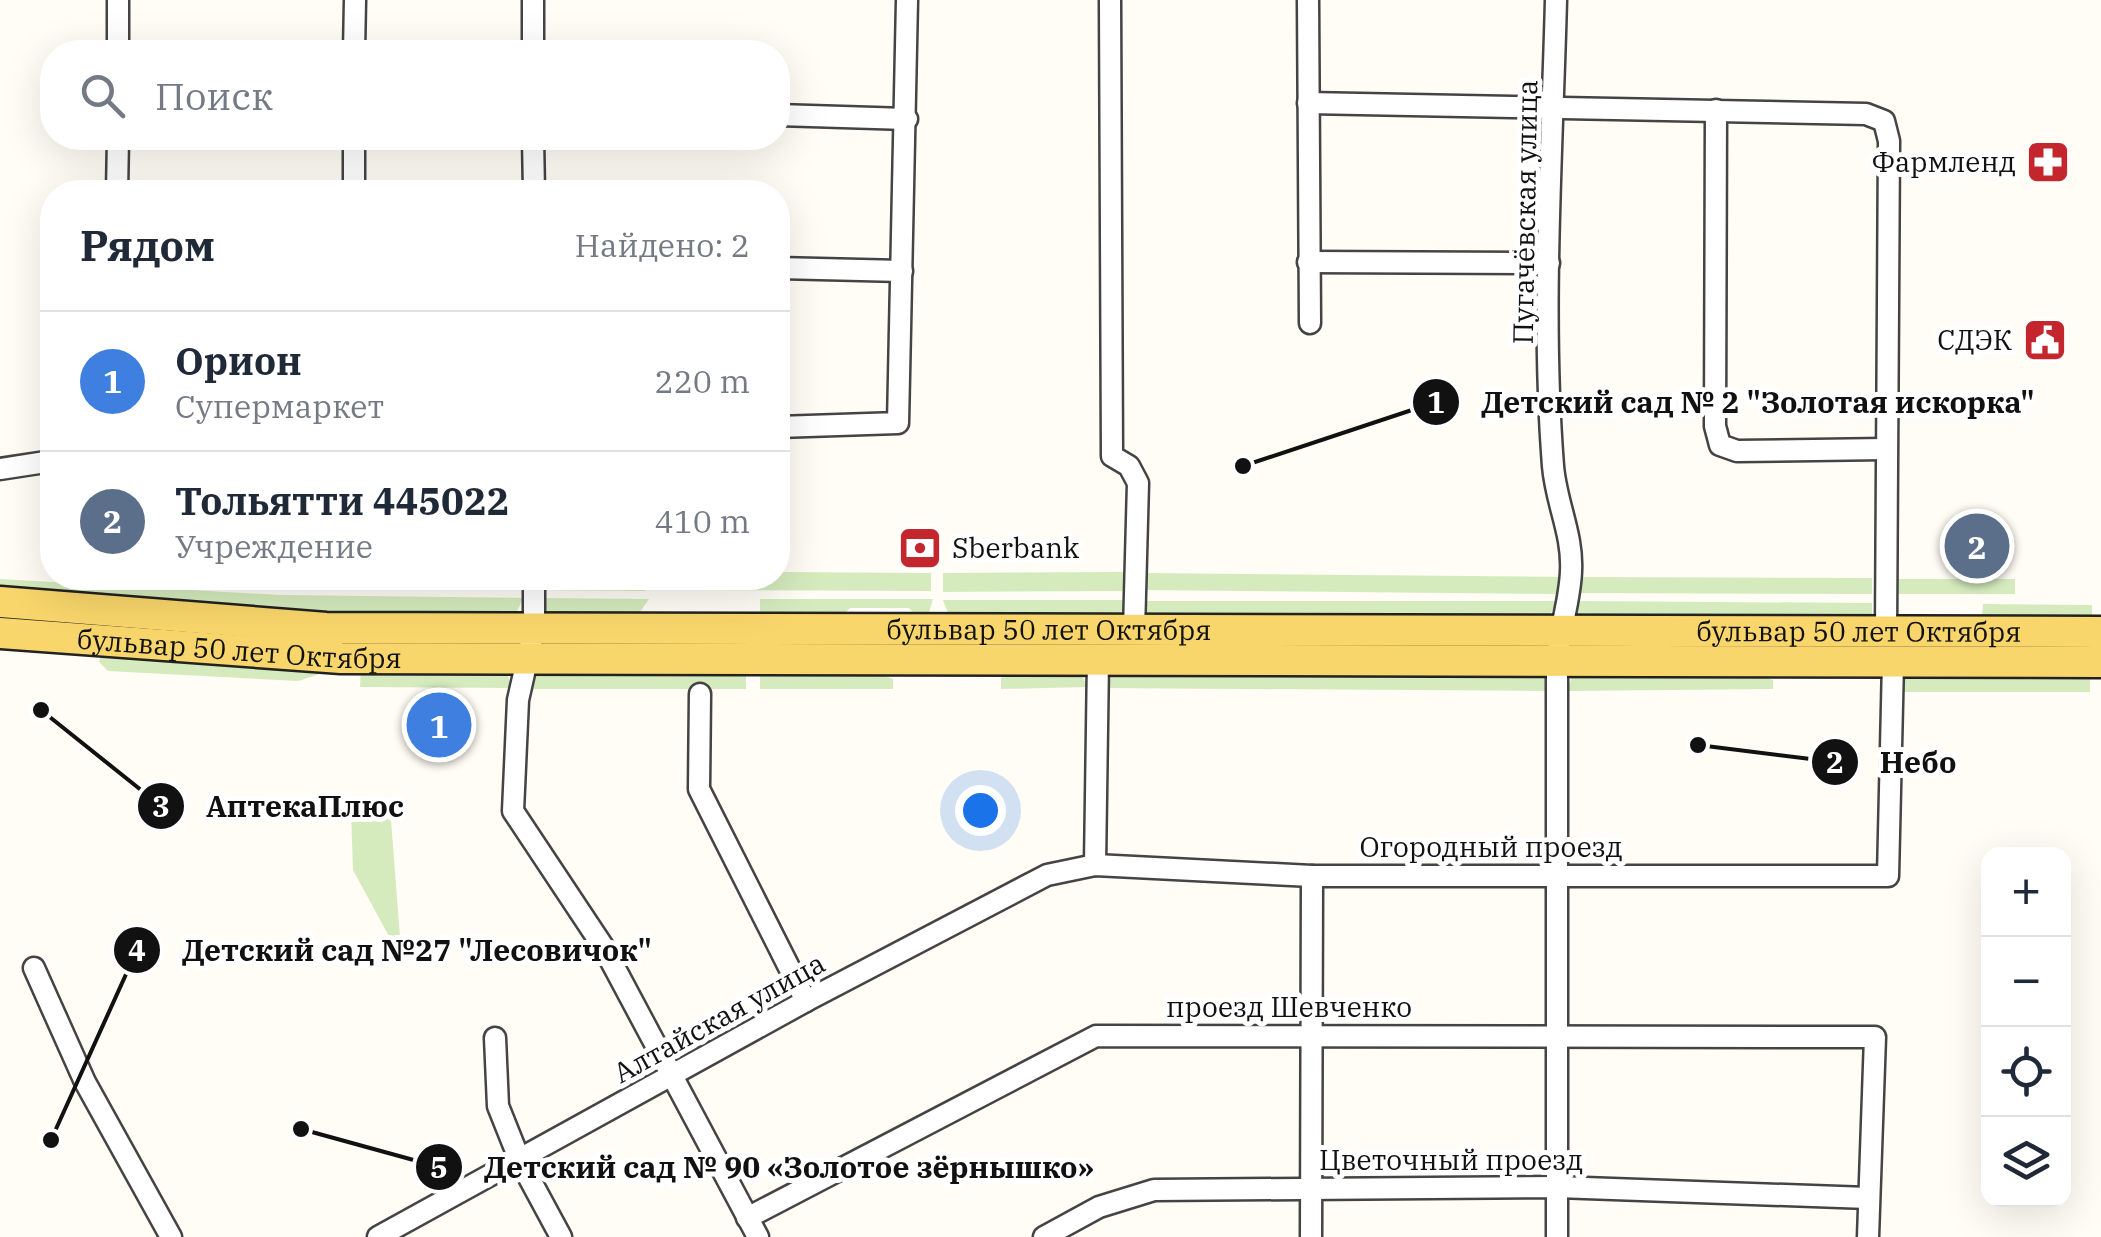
<!DOCTYPE html>
<html lang="ru">
<head>
<meta charset="utf-8">
<style>
  :root { --surface:#fff; --page:#f6f6f7; --text:#1f2937; --muted:#747a83; --line:#e0e1e3; --accent:#111827 }
  body { margin:0; font-family:"IBM Plex Serif",serif; background:var(--page); color:var(--text) }
  .controls { position:absolute; right:30px; bottom:30px; display:grid; overflow:hidden; border-radius:20px; box-shadow:0 10px 40px #0002 }
  .controls button { width:90px; height:90px; display:grid; place-items:center; padding:0; border:0; border-bottom:2px solid var(--line); background:var(--surface); color:var(--text); font:50px sans-serif }
  .you { position:absolute; left:980px; top:810px; width:35px; height:35px; margin:-25px; border:8px solid #fff; border-radius:50%; background:#1a73e8; box-shadow:0 0 0 15px #1a73e833 }
  .badge { display:grid; place-items:center; width:65px; height:65px; border-radius:50%; background:var(--accent); color:#fff; font-size:32px; font-weight:700 }
  .pin { position:absolute; translate:-50% -50%; border:5px solid #fff; box-shadow:0 2px 10px #0006 }
  .list { margin:0; padding:0; list-style:none }
  h2 { display:flex; justify-content:space-between; align-items:center; height:130px; margin:0; padding:0 40px; font-size:42px }
  h2 small { font-size:32px; font-weight:400; color:var(--muted) }
  .list li { display:grid; grid-template-columns:65px 1fr auto; gap:30px; align-items:center; box-sizing:border-box; height:140px; padding:0 40px; border-top:2px solid var(--line) }
  .list b { display:block; font-size:38px; white-space:nowrap }
  .list p { margin:0; font-size:32px; white-space:nowrap; color:var(--muted) }
  .list em { font-size:32px; font-style:normal; color:var(--muted) }
  .icon { flex:none; width:55px; height:55px; fill:none; stroke:currentColor; stroke-width:2; stroke-linecap:round; stroke-linejoin:round }
  .map { position:relative; flex:none; width:2101px; height:1237px; overflow:hidden }
  .search { position:absolute; background:var(--surface); box-shadow:0 10px 40px #0002; left:40px; top:40px; width:750px; height:110px; display:flex; align-items:center; gap:25px; box-sizing:border-box; padding:0 35px; border-radius:40px; color:var(--muted); font-size:38px }
  .panel { position:absolute; background:var(--surface); box-shadow:0 10px 40px #0002; left:40px; top:180px; width:750px; height:410px; border-radius:40px }
  .map>svg:first-child { display:block }
  .green { fill:#d5ebbd }
  .lines { fill:none; stroke-linecap:round; stroke-linejoin:round }
  .minor-casing { stroke:#444; stroke-width:25 }
  .primary-casing { stroke:#222; stroke-width:35 }
  .minor { stroke:#fff; stroke-width:20 }
  .primary { stroke:#f9d66b; stroke-width:30 }
  .labels { text-anchor:middle; stroke-width:10; stroke-linejoin:round; paint-order:stroke }
  .poi-label { font-size:28px; fill:#111; stroke:#fff; text-anchor:end }
  .street-label { font-size:28px; fill:#111; stroke:#fff }
  .leader { fill:none; stroke:#111; stroke-width:4 }
  .callout-dot { fill:#111; stroke:#fff; stroke-width:4 }
  .mark-label { font-size:30px; text-anchor:middle; font-weight:bold; fill:#fff }
  .callout-label { font-size:30px; text-anchor:middle; font-weight:bold; fill:#111; stroke:#fff; stroke-width:10; stroke-linejoin:round; paint-order:stroke }
</style>
</head>
<body>
<div class="map">
<svg width="2101" height="1237" viewBox="0 0 2101 1237">
  <rect width="100%" height="100%" fill="#fffdf5"/>
  <g class="green">
    <path d="M 778,572 L 931,573 L 931,591 L 697,590 L 708,578 L 778,578 Z"/>
    <path d="M 1129,572 L 1130,591 L 943,592 L 943,573 Z"/>
    <path d="M 1144,573 L 1566,577 L 1561,594 L 1144,590 Z"/>
    <path d="M 1576,577 L 1872,578 L 1872,594 L 1574,593 Z"/>
    <path d="M 94,578 L 521,578 L 521,589 L 326,590 Z"/>
    <path d="M 542,578 L 631,578 L 646,591 L 538,590 Z"/>
    <path d="M 0,579 L 280,595 L 523,598 L 515,616 L 365,619 L 0,594 Z"/>
    <rect x="1891" y="579" width="124" height="15"/>
    <path d="M 538,598 L 649,599 L 640,612 L 593,618 L 543,615 Z"/>
    <path d="M 760,599 L 933,599 L 928,616 L 919,619 L 909,608 L 850,608 L 839,619 L 760,619 Z"/>
    <path d="M 943,600 L 1128,600 L 1118,617 L 950,618 Z"/>
    <path d="M 1141,601 L 1558,601 L 1548,618 L 1141,620 Z"/>
    <path d="M 1574,601 L 1872,603 L 1872,621 L 1576,616 Z"/>
    <path d="M 1983,604 L 2092,605 L 2092,623 L 2005,622 L 1982,616 Z"/>
    <path d="M 102,652 L 332,670 L 298,681 L 108,671 L 99,662 Z"/>
    <path d="M 361,667 L 507,671 L 511,688 L 360,687 Z"/>
    <path d="M 542,668 L 746,668 L 746,689 L 528,689 L 532,675 Z"/>
    <path d="M 760,668 L 861,668 L 893,679 L 893,689 L 760,689 Z"/>
    <path d="M 1035,668 L 1081,672 L 1087,687 L 1001,689 L 1001,678 Z"/>
    <path d="M 1115,670 L 1546,675 L 1550,691 L 1104,688 Z"/>
    <path d="M 2090,670 L 2090,692 L 1898,692 L 1902,676 Z"/>
    <path d="M 1740,671 L 1773,680 L 1773,689 L 1567,691 L 1572,676 Z"/>
    <path d="M 351,811 L 383,811 L 391,820 L 400,937 L 391,940 L 353,870 Z"/>
  </g>
  <g class="lines">
    <g class="minor-casing">
      <g id="minor">
        <path d="M 118,0 L 118,52"/>
        <path d="M 533,0 L 533,52"/>
        <path d="M 1110,0 L 1112,456 L 1129,466 L 1138,483 L 1134,631"/>
        <path d="M 1308,0 L 1310,323"/>
        <path d="M 1556,0 C 1552,155 1541,312 1553,466 C 1556,503 1573,534 1571,571 C 1570,602 1559,630 1557,661 L 1557,1237"/>
        <path d="M 354,52 L 355,0"/>
        <path d="M 1308,103 L 1866,114 L 1884,121 L 1889,141 L 1886,631"/>
        <path d="M 1716,110 L 1715,426 L 1720,445 L 1737,451 L 1885,449"/>
        <path d="M 778,115 L 907,119"/>
        <path d="M 533,138 L 534,192"/>
        <path d="M 117,192 L 118,138"/>
        <path d="M 354,192 L 354,138"/>
        <path d="M 1308,262 L 1549,263"/>
        <path d="M 778,268 L 902,271"/>
        <path d="M 778,427 L 898,423 L 907,0"/>
        <path d="M 0,469 L 52,461"/>
        <path d="M 534,578 L 534,629 L 518,700 L 513,811 L 604,948 L 758,1237"/>
        <path d="M 700,694 L 699,789 L 806,1001"/>
        <path d="M 1095,865 L 1098,660"/>
        <path d="M 34,968 L 85,1082 L 171,1237"/>
        <path d="M 495,1038 L 498,1106 L 520,1161 L 561,1237"/>
        <path d="M 747,1218 L 1096,1036 L 1875,1037 L 1868,1237"/>
        <path d="M 378,1237 L 806,1001 L 1047,875 L 1095,865 L 1312,876 L 1888,876 L 1893,662"/>
        <path d="M 1044,1237 L 1099,1207 L 1154,1190 L 1557,1187 L 1868,1198"/>
        <path d="M 1311,1237 L 1312,876"/>
      </g>
    </g>
    <g class="primary-casing">
      <g id="primary">
        <path id="s1" d="M 0,602 L 326,628 L 2101,632"/>
        <path id="s2" d="M 0,633 L 341,658 L 2101,662"/>
      </g>
    </g>
    <use href="#minor" class="minor"/>
    <use href="#primary" class="primary"/>
  </g>
  <defs>
    <g id="pharmacy-square" transform="scale(2.25)"><rect x="-9" y="-9" width="18" height="18" rx="4" fill="#c4262e" stroke="#fff"/><path d="M-2-6h4v4h4v4h-4v4h-4v-4h-4v-4h4Z" fill="#fff"/></g>
    <g id="civic-square" transform="scale(2.25)"><rect x="-9" y="-9" width="18" height="18" rx="4" fill="#c4262e" stroke="#fff"/><path d="M-.6-6.5H3V-4.5H.6V-3L4-1V1h2V6H-6V1h2V-1L-.6-3ZM-1.2 2.5V6h2.4V2.5Z" fill="#fff"/></g>
    <g id="bank-square" transform="scale(2.25)"><rect x="-9" y="-9" width="18" height="18" rx="4" fill="#c4262e" stroke="#fff"/><path d="M-6-4H6V4H-6ZM0-2.3a2.3 2.3 0 1 0 0 4.6a2.3 2.3 0 1 0 0-4.6Z" fill="#fff"/></g>
  </defs>
  <g fill-rule="evenodd">
    <use href="#pharmacy-square" x="2048" y="162"/>
    <use href="#civic-square" x="2045" y="340"/>
    <use href="#bank-square" x="920" y="548"/>
  </g>
  <g class="labels">
    <g class="poi-label">
      <text x="2016" y="172">Фармленд</text>
      <text x="2012" y="350">СДЭК</text>
      <text x="952" y="558" text-anchor="start">Sberbank</text>
    </g>
    <g class="street-label">
      <text transform="translate(1525 212) rotate(-89)" y="10">Пугачёвская улица</text>
      <text dy="10" stroke="none"><textPath href="#s1" startOffset="1050">бульвар 50 лет Октября</textPath></text>
      <text dy="10" stroke="none"><textPath href="#s1" startOffset="1860">бульвар 50 лет Октября</textPath></text>
      <text dy="10" stroke="none"><textPath href="#s2" startOffset="240">бульвар 50 лет Октября</textPath></text>
      <text x="1491" y="857">Огородный проезд</text>
      <text x="1289" y="1017">проезд Шевченко</text>
      <text transform="translate(719 1018) rotate(-29)" y="10">Алтайская улица</text>
      <text x="1451" y="1170">Цветочный проезд</text>
    </g>
  </g>
  <path class="leader" d="M1243 466L1436 402M1698 745L1835 762M41 710L161 806M51 1140L137 950M301 1129L439 1167"/>
  <g class="callout-dot">
    <circle cx="1243" cy="466" r="10"/>
    <circle cx="1698" cy="745" r="10"/>
    <circle cx="41" cy="710" r="10"/>
    <circle cx="51" cy="1140" r="10"/>
    <circle cx="301" cy="1129" r="10"/>
    <circle cx="1436" cy="402" r="25"/>
    <circle cx="1835" cy="762" r="25"/>
    <circle cx="161" cy="806" r="25"/>
    <circle cx="137" cy="950" r="25"/>
    <circle cx="439" cy="1167" r="25"/>
  </g>
  <g class="mark-label">
    <text x="1436" y="413">1</text>
    <text x="1835" y="773">2</text>
    <text x="161" y="817">3</text>
    <text x="137" y="961">4</text>
    <text x="439" y="1178">5</text>
  </g>
  <g class="callout-label">
    <text x="1758" y="413">Детский сад № 2 "Золотая искорка"</text>
    <text x="1918" y="773">Небо</text>
    <text x="305" y="817">АптекаПлюс</text>
    <text x="417" y="961">Детский сад №27 "Лесовичок"</text>
    <text x="789" y="1178">Детский сад № 90 «Золотое зёрнышко»</text>
  </g>
</svg>
<div class="controls">
<button>+</button>
<button>−</button>
<button><svg class="icon" aria-label="locate" viewBox="0 0 24 24"><circle cx="12" cy="12" r="6"/><path d="M12 2v4M12 18v4M2 12h4M18 12h4"/></svg></button>
<button><svg class="icon" aria-label="layers" viewBox="0 0 24 24"><path d="M12 4l9 5-9 5-9-5zM3 14l9 5 9-5"/></svg></button>
</div>
<div class="you"></div>
<div class="pin badge" style="left:439px;top:725px;background:#3f7fe0">1</div>
<div class="pin badge" style="left:1977px;top:546px;background:#5c6f8a">2</div>
<div class="search"><svg class="icon" aria-label="search" viewBox="0 0 24 24"><circle cx="10" cy="10" r="6"/><path d="M15 15l6 6"/></svg>Поиск</div>
<section class="panel">
<h2>Рядом<small>Найдено: 2</small></h2>
<ul class="list">
<li><span class="badge" style="background:#3f7fe0">1</span><div><b>Орион</b><p>Супермаркет</p></div><em>220 m</em></li>
<li><span class="badge" style="background:#5c6f8a">2</span><div><b>Тольятти 445022</b><p>Учреждение</p></div><em>410 m</em></li>
</ul>
</section>
</div>
</body>
</html>
